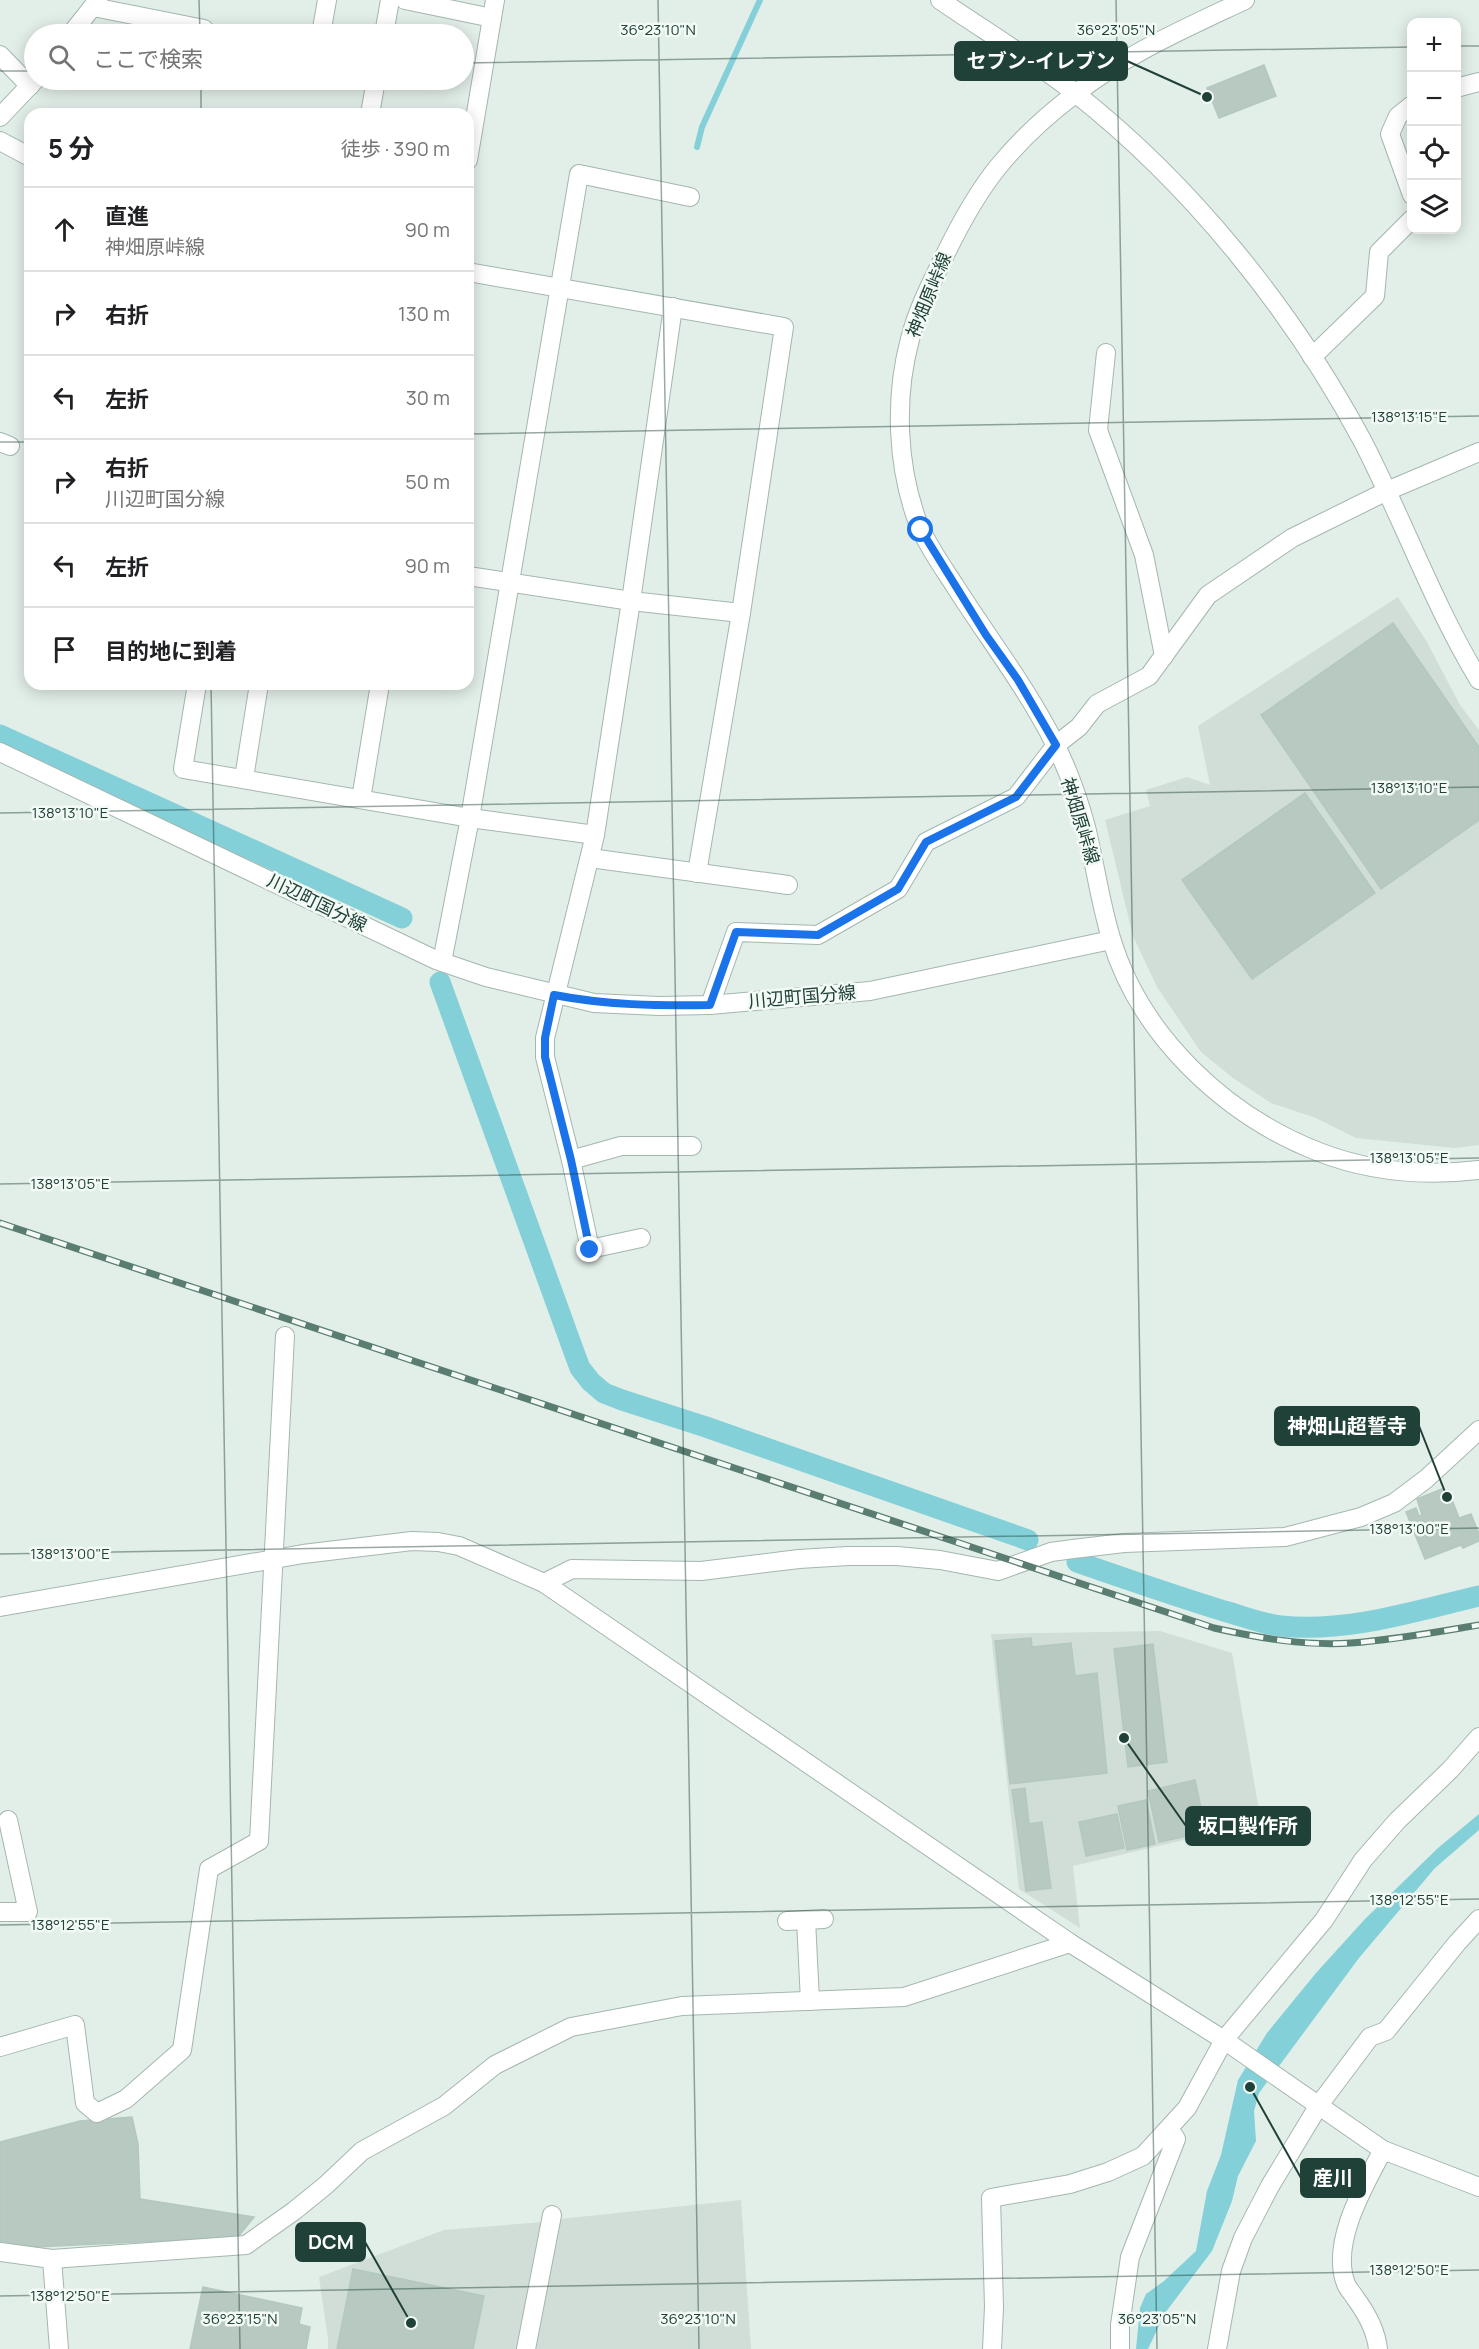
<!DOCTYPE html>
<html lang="ja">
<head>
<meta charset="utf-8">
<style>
  :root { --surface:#fff; --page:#f6f6f6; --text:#202124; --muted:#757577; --line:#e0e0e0 }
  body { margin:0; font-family:Manrope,"Noto Sans JP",sans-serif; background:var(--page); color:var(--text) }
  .controls { position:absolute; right:18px; top:18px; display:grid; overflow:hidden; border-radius:12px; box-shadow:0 3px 15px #0003 }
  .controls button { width:54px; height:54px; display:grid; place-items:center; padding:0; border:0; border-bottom:2px solid var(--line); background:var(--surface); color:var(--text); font:30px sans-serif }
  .stop { position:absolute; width:18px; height:18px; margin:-14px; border:4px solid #1a73e8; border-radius:50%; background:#fff }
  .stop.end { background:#1a73e8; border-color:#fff; box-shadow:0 2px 6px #0008 }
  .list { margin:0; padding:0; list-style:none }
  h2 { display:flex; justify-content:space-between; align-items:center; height:78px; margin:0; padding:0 24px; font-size:26px }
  h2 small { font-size:20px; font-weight:400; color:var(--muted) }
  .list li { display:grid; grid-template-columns:39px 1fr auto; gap:18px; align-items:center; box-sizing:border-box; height:84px; padding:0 24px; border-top:2px solid var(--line) }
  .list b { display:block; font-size:22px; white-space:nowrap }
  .list p { margin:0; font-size:20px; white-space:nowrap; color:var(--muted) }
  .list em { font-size:20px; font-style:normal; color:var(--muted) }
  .icon { flex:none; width:33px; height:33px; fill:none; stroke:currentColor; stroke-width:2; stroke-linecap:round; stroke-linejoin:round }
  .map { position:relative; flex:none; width:1479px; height:2349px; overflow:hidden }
  .search { position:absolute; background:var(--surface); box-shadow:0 3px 15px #0003; left:24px; top:24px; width:450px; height:66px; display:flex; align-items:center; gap:15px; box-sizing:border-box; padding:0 21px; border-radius:33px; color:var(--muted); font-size:22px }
  .panel { position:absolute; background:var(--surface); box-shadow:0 3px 15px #0003; left:24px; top:108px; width:450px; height:582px; border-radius:18px }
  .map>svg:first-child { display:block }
  .built { fill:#d0ded7 }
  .water { fill:#83d0d9 }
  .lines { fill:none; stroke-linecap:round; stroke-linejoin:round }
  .stream { stroke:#83d0d9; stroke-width:6 }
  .canal { stroke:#83d0d9; stroke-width:21 }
  .building { fill:#b7c9c1; stroke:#b3c8bf; stroke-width:1.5 }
  .minor-casing { stroke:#a4b7af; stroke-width:20 }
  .minor { stroke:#fff; stroke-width:18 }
  .rail-casing { stroke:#5a7d72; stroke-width:7 }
  .rail { stroke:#f3faf6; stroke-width:4.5; stroke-dasharray:14; stroke-linecap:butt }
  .route { stroke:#1a73e8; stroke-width:8 }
  .ticks { fill:none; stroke:#1f4137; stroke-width:1.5; stroke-opacity:0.45 }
  .labels { text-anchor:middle; stroke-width:5; stroke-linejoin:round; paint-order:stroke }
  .street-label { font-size:18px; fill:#1f4137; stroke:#f3faf6 }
  .ticks-label { font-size:15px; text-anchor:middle; fill:#1f4137; stroke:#f3faf6; stroke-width:5; stroke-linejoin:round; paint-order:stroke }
  .leader { fill:none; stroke:#1f4137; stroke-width:2 }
  .callout-dot { fill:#1f4137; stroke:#f3faf6; stroke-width:2 }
  .callout { fill:#1f4137; stroke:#1f4137; stroke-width:2 }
  .callout-label { font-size:20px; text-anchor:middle; font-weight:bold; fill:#fff }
</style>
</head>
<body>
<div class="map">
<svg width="1479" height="2349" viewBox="0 0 1479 2349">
  <rect width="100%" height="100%" fill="#e2eee8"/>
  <g class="built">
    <path d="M 1398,597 L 1427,642 L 1460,705 L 1479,730 L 1479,1145 L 1455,1148 L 1356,1138 L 1316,1118 L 1271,1103 L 1233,1078 L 1201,1052 L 1157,987 L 1133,936 L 1105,820 L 1150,806 L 1146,790 L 1187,777 L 1210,785 L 1198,726 Z"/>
    <path d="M 1160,1631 L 1232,1653 L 1261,1822 L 1073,1866 L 1080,1928 L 1019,1889 L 991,1634 Z"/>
    <path d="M 741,2200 L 751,2349 L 535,2349 L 560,2219 Z"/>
    <path d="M 543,2222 L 516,2349 L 328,2349 L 328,2339 L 319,2277 L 444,2230 Z"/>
  </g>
  <path class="water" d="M 1479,1814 L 1479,1830 L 1435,1868 L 1359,1958 L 1259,2093 L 1254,2111 L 1256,2141 L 1238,2176 L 1232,2201 L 1212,2251 L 1165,2313 L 1148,2349 L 1136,2349 L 1140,2308 L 1146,2294 L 1164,2281 L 1196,2251 L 1207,2191 L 1221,2155 L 1238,2080 L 1267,2033 L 1316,1973 L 1365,1919 L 1438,1848 Z"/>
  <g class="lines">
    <path class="stream" d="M 697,147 L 702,127 L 760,0"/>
    <g class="canal">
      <path d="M 0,735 L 402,918"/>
      <path d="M 440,982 L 574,1352 L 580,1368 L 591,1382 L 604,1393 L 622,1400 L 706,1427 L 1028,1540"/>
      <path d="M 1077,1562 C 1126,1579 1175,1596 1224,1611 C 1243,1616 1262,1624 1281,1626 C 1347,1633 1415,1611 1479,1596"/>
    </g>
  </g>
  <g class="building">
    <path d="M 1264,65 L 1276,96 L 1219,118 L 1207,88 Z"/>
    <path d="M 1393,623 L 1479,747 L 1479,820 L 1381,889 L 1261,715 Z"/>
    <path d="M 1305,793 L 1375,893 L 1252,979 L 1182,880 Z"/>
    <path d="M 1442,1489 L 1446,1499 L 1451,1497 L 1459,1518 L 1471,1514 L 1479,1534 L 1479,1541 L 1463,1548 L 1461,1545 L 1425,1559 L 1406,1512 L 1416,1508 L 1419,1516 L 1422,1515 L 1417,1499 Z"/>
    <path d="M 1031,1638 L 1032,1647 L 1071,1643 L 1075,1676 L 1097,1673 L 1107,1773 L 1010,1784 L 995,1641 Z"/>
    <path d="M 1153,1644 L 1167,1762 L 1128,1767 L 1114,1649 Z"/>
    <path d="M 1195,1780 L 1206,1832 L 1159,1842 L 1148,1791 Z"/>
    <path d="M 1025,1788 L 1029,1824 L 1042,1822 L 1051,1888 L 1026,1891 L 1012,1790 Z"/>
    <path d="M 1146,1800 L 1155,1844 L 1127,1850 L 1118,1806 Z"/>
    <path d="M 1117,1814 L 1124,1848 L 1086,1856 L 1079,1822 Z"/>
    <path d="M 132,2117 L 138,2144 L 140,2199 L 254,2217 L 238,2237 L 36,2247 L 0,2241 L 0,2142 L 80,2121 Z"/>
    <path d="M 353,2269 L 484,2296 L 473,2349 L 337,2349 Z"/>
    <path d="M 203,2287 L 302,2308 L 299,2324 L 310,2327 L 306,2349 L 190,2349 Z"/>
  </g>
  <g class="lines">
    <g class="minor-casing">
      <g id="minor">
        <path d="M 405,0 L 492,18"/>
        <path d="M 940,0 C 985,31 1032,59 1075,93 C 1191,184 1292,310 1362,440 C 1403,519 1433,604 1479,680"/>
        <path d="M 1245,0 C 1186,28 1126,54 1075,94 C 1047,115 1020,140 998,167 C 976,194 959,226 944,257 C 931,283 917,311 910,339 C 894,399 897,466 918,523 C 927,545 942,566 955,586 C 988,638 1027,688 1055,744 C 1067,768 1079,801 1086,827 C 1095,864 1100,902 1111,938 C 1140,1036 1226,1116 1319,1152 C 1370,1172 1426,1176 1479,1170"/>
        <path d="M 93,7 L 204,29"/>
        <path d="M 71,34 L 98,0"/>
        <path d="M 321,34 L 327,0"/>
        <path d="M 384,34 L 390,0"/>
        <path d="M 0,55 L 30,86"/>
        <path d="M 1456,88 L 1479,82"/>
        <path d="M 1412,105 L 1398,116 L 1390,134 L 1412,195"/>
        <path d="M 370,114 L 376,80"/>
        <path d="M 0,117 L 35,80"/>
        <path d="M 0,141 L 30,157"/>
        <path d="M 468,160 L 495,0"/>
        <path d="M 468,272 L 784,327 L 741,613 L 697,873"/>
        <path d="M 1106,353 L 1098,430 L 1144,555 L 1164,656"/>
        <path d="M 1312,357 L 1375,296 L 1379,252 L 1412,219"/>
        <path d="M 0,442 L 10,446"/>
        <path d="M 468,576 L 631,601 L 741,613"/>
        <path d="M 197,684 L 183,769 L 470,818 L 595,835"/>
        <path d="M 0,752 L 436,960 L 486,977 L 594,1003 L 659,1006 L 710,1005 L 870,991 L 1111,940"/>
        <path d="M 244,778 L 259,684"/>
        <path d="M 361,799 L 380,684"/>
        <path d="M 590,858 L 788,885"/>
        <path d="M 442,962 L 470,818 L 579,174 L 690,197"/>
        <path d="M 710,1005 L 736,932 L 818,935 L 898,889 L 926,842 L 1016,797 L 1056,745 L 1079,727 L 1097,704 L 1149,676 L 1208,595 L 1292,538 L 1387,491 L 1479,452"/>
        <path d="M 571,1160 L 621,1146 L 692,1146"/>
        <path d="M 641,1238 L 590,1249 L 571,1160 L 545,1057 L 545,1038 L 595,835 L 631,601 L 673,307"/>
        <path d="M 544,1583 L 572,1569 L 701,1571 L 799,1559 L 848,1556 L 897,1556 L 940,1560 L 998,1571 L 1051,1552 L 1073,1549 L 1124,1543 L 1285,1537 L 1361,1517 L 1394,1503 L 1426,1479 L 1479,1430"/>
        <path d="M 0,1607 L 303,1554 L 412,1541 L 438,1542 L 459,1546 L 544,1583 L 1070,1943 L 1224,2040 L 1383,2150 L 1479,2187"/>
        <path d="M 0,1912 L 28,1912 L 8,1820"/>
        <path d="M 806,1920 L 810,2001"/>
        <path d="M 787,1921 L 824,1919"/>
        <path d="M 0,2047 L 75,2025 L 85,2103 L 97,2113 L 126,2099 L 182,2050 L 209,1869 L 259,1841 L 285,1336"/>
        <path d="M 0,2252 L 52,2259 L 246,2245 L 294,2211 L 326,2185 L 362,2151 L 444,2106 L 495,2065 L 571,2027 L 682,2006 L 904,1997 L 1070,1943"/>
        <path d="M 52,2259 L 59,2349"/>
        <path d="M 526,2349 L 552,2215"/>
        <path d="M 992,2349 L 994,2307 L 991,2198 L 1070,2184 L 1108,2172 L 1143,2156 L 1187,2108 L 1224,2040 L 1324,1920 L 1363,1860 L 1397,1821 L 1450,1770 L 1479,1737"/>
        <path d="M 1120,2349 L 1120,2325 L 1130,2257 L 1176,2139 L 1169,2129"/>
        <path d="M 1217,2349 L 1231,2271 L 1243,2238 L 1270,2186 L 1319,2105 L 1370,2037 L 1386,2031 L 1457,1943 L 1479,1919"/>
        <path d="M 1378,2349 C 1376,2331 1367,2314 1356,2299 C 1353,2294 1348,2289 1346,2284 C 1330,2243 1364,2186 1383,2150"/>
      </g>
    </g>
    <use href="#minor" class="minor"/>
    <g class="rail-casing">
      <path id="rail" d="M 0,1223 L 1214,1628 C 1259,1638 1305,1646 1351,1643 C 1394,1640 1437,1632 1479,1625"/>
    </g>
    <use href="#rail" class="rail"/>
  </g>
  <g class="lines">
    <path class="route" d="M 590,1250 L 571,1160 L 545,1057 L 545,1038 L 554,995 C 606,1005 657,1006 710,1005 L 736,932 L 818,935 L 898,889 L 926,842 L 1016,797 L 1056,745 L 1018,680 L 986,635 L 921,530"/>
  </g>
  <path class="ticks" d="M 199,0 L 200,34M 658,0 L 699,2349M 1116,0 L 1157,2349M 1456,46 L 1479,46M 464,63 L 1412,47M 0,71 L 34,71M 201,80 L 201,114M 468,434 L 1479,416M 0,442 L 30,442M 211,684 L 240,2349M 0,813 L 1479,787M 0,1184 L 1479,1158M 0,1554 L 1479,1528M 0,1925 L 1479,1899M 0,2296 L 1479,2270"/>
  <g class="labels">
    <g class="street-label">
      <text transform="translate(929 295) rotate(-68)" y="6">神畑原峠線</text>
      <text transform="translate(1080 821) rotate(73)" y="6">神畑原峠線</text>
      <text transform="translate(317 903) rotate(26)" y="6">川辺町国分線</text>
      <text transform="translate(802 997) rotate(-5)" y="6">川辺町国分線</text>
    </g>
  </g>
  <g class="ticks-label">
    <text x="658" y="35">36°23'10"N</text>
    <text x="1116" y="35">36°23'05"N</text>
    <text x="1409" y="422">138°13'15"E</text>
    <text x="1409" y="793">138°13'10"E</text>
    <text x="70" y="818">138°13'10"E</text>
    <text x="1409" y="1163">138°13'05"E</text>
    <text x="70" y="1189">138°13'05"E</text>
    <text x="1409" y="1534">138°13'00"E</text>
    <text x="70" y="1559">138°13'00"E</text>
    <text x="1409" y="1905">138°12'55"E</text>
    <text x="70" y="1930">138°12'55"E</text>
    <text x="1409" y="2275">138°12'50"E</text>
    <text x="70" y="2301">138°12'50"E</text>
    <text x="240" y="2324">36°23'15"N</text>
    <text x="698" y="2324">36°23'10"N</text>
    <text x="1157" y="2324">36°23'05"N</text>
  </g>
  <path class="leader" d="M1207 97L1127 61M1447 1497L1419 1426M1124 1738L1186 1826M1250 2087L1301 2178M411 2323L365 2242"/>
  <g class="callout-dot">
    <circle cx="1207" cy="97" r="6"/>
    <circle cx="1447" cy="1497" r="6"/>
    <circle cx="1124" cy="1738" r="6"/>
    <circle cx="1250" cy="2087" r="6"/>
    <circle cx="411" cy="2323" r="6"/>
  </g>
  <g class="callout">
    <rect x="955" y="42" width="172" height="38" rx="6"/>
    <rect x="1275" y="1407" width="144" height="38" rx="6"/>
    <rect x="1186" y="1807" width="124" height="38" rx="6"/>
    <rect x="1301" y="2159" width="64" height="38" rx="6"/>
    <rect x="296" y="2223" width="69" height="38" rx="6"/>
  </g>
  <g class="callout-label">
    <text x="1041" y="68">セブン-イレブン</text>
    <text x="1347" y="1433">神畑山超誓寺</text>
    <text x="1248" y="1833">坂口製作所</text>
    <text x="1333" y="2185">産川</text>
    <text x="331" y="2249">DCM</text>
  </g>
</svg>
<div class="controls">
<button>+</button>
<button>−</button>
<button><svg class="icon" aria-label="locate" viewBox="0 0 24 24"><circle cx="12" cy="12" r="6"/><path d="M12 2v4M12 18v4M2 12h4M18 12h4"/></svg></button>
<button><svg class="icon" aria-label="layers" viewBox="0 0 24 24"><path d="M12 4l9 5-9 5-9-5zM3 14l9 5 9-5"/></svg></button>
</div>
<div class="stop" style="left:921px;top:530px"></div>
<div class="stop end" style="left:590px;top:1250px"></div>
<div class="search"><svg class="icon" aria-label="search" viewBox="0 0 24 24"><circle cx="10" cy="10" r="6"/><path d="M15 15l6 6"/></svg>ここで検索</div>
<section class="panel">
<h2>5 分<small>徒歩 · 390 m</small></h2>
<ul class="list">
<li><svg class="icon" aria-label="ahead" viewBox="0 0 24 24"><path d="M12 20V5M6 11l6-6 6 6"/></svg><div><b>直進</b><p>神畑原峠線</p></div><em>90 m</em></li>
<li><svg class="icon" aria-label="right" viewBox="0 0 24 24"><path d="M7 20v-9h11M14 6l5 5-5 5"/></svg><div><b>右折</b></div><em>130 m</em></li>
<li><svg class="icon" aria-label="left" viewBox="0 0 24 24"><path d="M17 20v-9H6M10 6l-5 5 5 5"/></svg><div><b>左折</b></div><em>30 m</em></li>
<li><svg class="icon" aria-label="right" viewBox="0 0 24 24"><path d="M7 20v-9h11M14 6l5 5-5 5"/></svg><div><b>右折</b><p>川辺町国分線</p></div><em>50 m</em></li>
<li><svg class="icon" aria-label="left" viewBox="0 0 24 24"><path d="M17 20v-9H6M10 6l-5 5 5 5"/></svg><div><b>左折</b></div><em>90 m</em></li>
<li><svg class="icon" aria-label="arrive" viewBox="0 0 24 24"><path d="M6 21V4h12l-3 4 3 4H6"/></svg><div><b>目的地に到着</b></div></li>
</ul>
</section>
</div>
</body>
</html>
